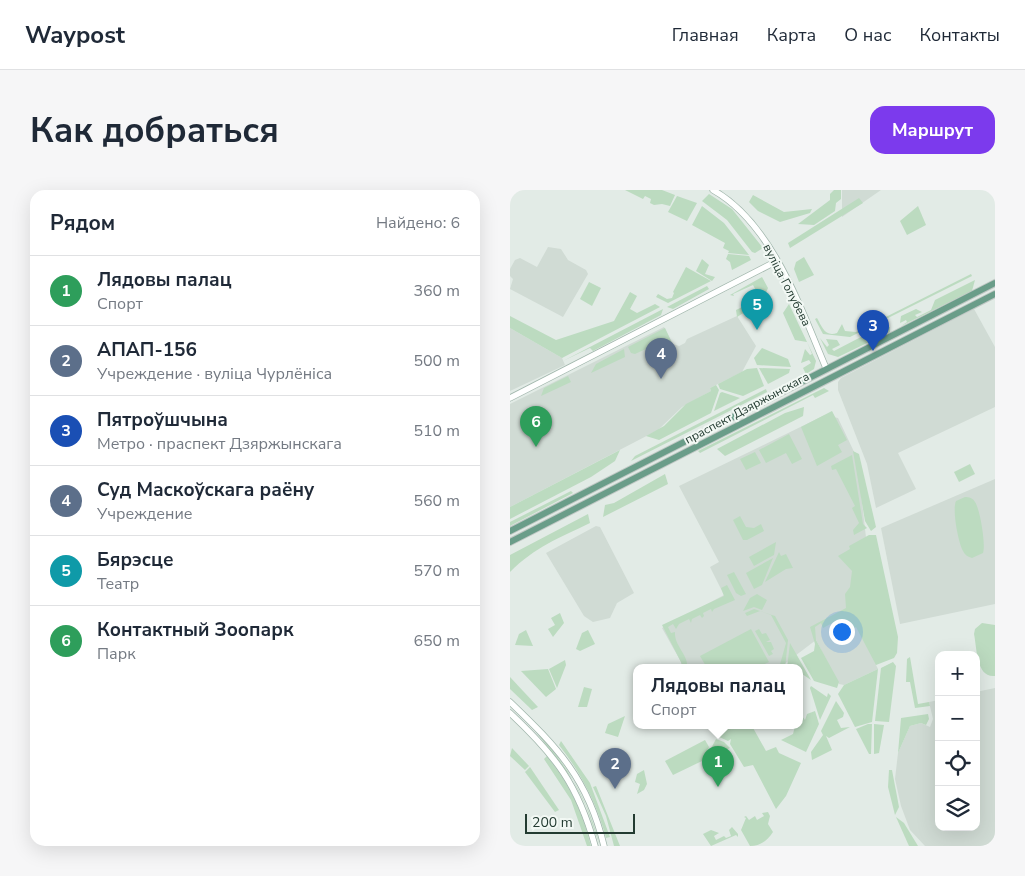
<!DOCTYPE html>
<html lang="ru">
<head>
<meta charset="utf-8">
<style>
  :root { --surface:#fff; --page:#f6f6f7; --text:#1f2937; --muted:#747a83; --line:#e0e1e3; --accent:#7c3aed }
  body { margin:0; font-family:"Nunito Sans",sans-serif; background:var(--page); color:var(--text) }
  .controls { position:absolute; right:15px; bottom:15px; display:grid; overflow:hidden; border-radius:10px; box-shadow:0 5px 20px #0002 }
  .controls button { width:45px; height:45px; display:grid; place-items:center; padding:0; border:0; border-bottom:1px solid var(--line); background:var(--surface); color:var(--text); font:25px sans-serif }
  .scale { position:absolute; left:15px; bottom:12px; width:110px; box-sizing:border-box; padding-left:5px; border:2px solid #233b31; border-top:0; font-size:14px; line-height:18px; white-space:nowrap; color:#233b31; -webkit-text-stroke:4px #f2f8f4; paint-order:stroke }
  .you { position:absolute; left:331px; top:441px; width:18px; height:18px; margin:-12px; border:4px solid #fff; border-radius:50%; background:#1a73e8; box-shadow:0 0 0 8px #1a73e833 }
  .badge { display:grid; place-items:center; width:32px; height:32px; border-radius:50%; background:var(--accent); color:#fff; font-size:16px; font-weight:700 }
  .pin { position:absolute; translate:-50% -41px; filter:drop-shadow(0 1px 2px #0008) }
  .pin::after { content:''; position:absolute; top:26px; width:18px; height:15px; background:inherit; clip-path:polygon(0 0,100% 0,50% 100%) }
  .popup { position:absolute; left:123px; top:474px; width:170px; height:65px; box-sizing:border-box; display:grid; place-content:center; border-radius:10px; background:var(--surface); filter:drop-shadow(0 1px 4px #0005); font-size:16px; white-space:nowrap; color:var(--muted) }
  .popup b { font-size:19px; color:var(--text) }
  .popup::after { content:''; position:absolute; left:50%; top:100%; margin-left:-10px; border:10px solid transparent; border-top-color:var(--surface) }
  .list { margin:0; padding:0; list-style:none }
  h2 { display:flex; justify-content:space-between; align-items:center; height:65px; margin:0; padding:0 20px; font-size:21px }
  h2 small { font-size:16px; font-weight:400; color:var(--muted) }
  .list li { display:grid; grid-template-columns:32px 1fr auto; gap:15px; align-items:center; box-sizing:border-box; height:70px; padding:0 20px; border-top:1px solid var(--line) }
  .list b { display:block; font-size:19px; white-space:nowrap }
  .list p { margin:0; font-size:16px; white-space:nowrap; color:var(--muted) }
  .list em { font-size:16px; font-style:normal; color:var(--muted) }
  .icon { flex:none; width:28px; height:28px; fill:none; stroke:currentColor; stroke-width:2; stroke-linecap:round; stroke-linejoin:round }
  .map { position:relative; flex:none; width:485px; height:656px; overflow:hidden; border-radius:15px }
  header { display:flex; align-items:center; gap:30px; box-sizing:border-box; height:70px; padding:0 25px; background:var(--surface); border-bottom:1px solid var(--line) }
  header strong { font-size:24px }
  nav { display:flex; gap:28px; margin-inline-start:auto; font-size:18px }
  .intro { display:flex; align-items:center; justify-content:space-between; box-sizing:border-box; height:120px; padding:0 30px }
  h1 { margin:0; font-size:35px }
  .button { padding:12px 22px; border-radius:15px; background:var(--accent); color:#fff; font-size:18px; font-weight:700 }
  main { display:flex; gap:30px; padding:0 30px }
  aside { flex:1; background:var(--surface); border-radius:15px; box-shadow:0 5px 20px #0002 }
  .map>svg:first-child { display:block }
  .built { fill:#d0dbd4 }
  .green { fill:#bcdbc0 }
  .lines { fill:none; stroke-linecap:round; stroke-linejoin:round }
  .secondary-casing { stroke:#a1b6ac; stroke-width:7 }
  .primary-casing { stroke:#c1c8c5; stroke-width:8 }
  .secondary { stroke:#fff; stroke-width:5.5 }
  .primary { stroke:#6a9d89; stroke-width:6 }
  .labels { text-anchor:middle; stroke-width:4; stroke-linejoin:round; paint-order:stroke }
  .street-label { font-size:12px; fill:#233b31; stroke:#f2f8f4 }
</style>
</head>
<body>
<header>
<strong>Waypost</strong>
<nav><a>Главная</a><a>Карта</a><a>О нас</a><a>Контакты</a></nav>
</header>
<div class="intro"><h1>Как добраться</h1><a class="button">Маршрут</a></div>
<main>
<aside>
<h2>Рядом<small>Найдено: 6</small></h2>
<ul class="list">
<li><span class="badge" style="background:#2e9e5b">1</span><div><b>Лядовы палац</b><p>Спорт</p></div><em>360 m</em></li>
<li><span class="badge" style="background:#5c6f8a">2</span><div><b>АПАП-156</b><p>Учреждение · вуліца Чурлёніса</p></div><em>500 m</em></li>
<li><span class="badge" style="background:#1a4fb4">3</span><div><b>Пятроўшчына</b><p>Метро · праспект Дзяржынскага</p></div><em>510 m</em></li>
<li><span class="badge" style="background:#5c6f8a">4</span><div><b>Суд Маскоўскага раёну</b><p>Учреждение</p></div><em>560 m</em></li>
<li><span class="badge" style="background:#0f9aa8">5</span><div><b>Бярэсце</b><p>Театр</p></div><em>570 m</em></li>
<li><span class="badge" style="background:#2e9e5b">6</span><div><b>Контактный Зоопарк</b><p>Парк</p></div><em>650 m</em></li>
</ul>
</aside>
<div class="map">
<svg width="485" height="656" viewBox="0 0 485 656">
  <rect width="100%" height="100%" fill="#e2ebe6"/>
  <g class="built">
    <path d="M 332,0 L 371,0 L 332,27 Z"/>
    <path d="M 38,57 L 51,59 L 58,70 L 76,80 L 78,84 L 53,127 L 0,99 L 3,89 L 0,86 L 0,79 L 5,70 L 10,68 L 27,77 Z"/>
    <path d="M 464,119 L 485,157 L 485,217 L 388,263 L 406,299 L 366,318 L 357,274 L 328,200 L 328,192 L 331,188 Z"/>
    <path d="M 227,126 L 246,156 L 232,182 L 200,198 L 201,201 L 172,217 L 148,240 L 0,317 L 0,214 L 154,137 L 163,154 L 169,156 L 175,153 L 177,149 Z"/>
    <path d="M 0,138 L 52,168 L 55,175 L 0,201 Z"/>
    <path d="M 315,225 L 328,228 L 347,268 L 370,471 L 366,475 L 368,479 L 334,495 L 329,494 L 306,450 L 269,478 L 171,478 L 171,472 L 152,438 L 214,405 L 200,377 L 209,372 L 169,296 Z"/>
    <path d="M 485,289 L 485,414 L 390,434 L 371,338 Z"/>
    <path d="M 86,336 L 90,337 L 124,403 L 107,413 L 100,428 L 83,432 L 74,426 L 36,363 Z"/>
    <path d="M 485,498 L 485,656 L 415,656 L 400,640 L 391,616 L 385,589 L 388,563 L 400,536 L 411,533 L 420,537 L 423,529 L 419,512 L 429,510 L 429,637 L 466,637 L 466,502 Z"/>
  </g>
  <g class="green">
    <path d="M 115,0 L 152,0 L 165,5 L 160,16 L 152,14 L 144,15 L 140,13 L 141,9 L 135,6 L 133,9 Z"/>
    <path d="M 324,0 L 331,0 L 331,9 L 326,13 L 325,21 L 304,35 L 288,34 L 320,10 L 320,4 Z"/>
    <path d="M 199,4 L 222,19 L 253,58 L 245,63 L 242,62 L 217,30 L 192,11 Z"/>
    <path d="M 243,5 L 274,22 L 302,19 L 300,23 L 270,32 L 248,21 L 239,12 Z"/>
    <path d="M 167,6 L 187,13 L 177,31 L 158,22 Z"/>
    <path d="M 349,8 L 353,13 L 280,58 L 278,53 Z"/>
    <path d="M 192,16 L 214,33 L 239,65 L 218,63 L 219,61 L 213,58 L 215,53 L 182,35 Z"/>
    <path d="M 408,16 L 416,35 L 397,45 L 390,31 Z"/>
    <path d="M 218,64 L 239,66 L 241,70 L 222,80 L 220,72 L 216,69 Z"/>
    <path d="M 294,67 L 304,85 L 289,92 L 284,79 L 286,72 Z"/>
    <path d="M 192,69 L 199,75 L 195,84 L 205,87 L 202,91 L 186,81 Z"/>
    <path d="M 176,77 L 201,91 L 158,113 L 146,107 L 148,104 L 157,109 L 162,108 L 164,103 L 163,102 Z"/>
    <path d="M 461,84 L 462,86 L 340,147 L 313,144 L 305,129 L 307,128 C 312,137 315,147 327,143 L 332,134 L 335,141 L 346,142 Z"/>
    <path d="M 252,87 L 258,98 L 252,112 L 243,95 L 223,104 L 224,106 L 220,105 Z"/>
    <path d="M 465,90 L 462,101 L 391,136 L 397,132 L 396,130 L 390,133 L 391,126 L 406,119 L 412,122 L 405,125 L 407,127 L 421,120 L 425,110 Z"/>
    <path d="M 79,92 L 91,98 L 82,116 L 70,109 Z"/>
    <path d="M 197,96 L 199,99 L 163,119 L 157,117 Z"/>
    <path d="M 120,102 L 127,106 L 120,119 L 127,123 L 145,114 L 150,117 L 52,168 L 0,138 L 0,126 L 46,150 L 104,131 Z"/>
    <path d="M 247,110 L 251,116 L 246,115 L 227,127 L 226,120 Z"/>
    <path d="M 279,114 L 306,171 L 304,179 L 296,184 L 293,178 L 301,173 L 299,170 L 291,173 L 295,159 L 300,165 L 302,164 L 297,152 L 285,150 L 273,123 Z"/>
    <path d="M 153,119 L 151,125 L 83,161 L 80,158 L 53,171 Z"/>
    <path d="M 374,135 L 380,137 L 380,142 L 328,167 L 318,164 L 310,148 L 317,157 L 319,155 L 316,149 L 327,150 L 330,155 L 322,159 L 324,161 Z"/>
    <path d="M 155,138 L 163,155 L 153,151 L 125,164 L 121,163 L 118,157 Z"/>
    <path d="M 252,158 L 278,169 L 281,177 L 247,175 L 244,168 Z"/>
    <path d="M 114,159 L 115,167 L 81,183 L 86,174 Z"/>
    <path d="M 247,178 L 254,196 L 233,206 L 210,199 L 208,194 L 237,179 Z"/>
    <path d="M 249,178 L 280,179 L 279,183 L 258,194 Z"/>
    <path d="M 58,186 L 61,192 L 31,206 L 34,198 Z"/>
    <path d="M 206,195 L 209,200 L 201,223 L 149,250 L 136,246 L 154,236 L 176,214 L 201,201 L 200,198 Z"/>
    <path d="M 314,198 L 319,201 L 305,208 L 303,205 L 190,263 L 188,261 Z"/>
    <path d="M 256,199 L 257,202 L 121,271 L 125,266 Z"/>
    <path d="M 212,202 L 230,208 L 204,221 L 210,203 Z"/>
    <path d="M 294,217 L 293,226 L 215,266 L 207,259 L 275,223 Z"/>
    <path d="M 322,221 L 337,250 L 328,255 L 332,262 L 307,276 L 291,237 Z"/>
    <path d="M 279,244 L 292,269 L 282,274 L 276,263 L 256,273 L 249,260 Z"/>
    <path d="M 110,260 L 105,271 L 81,287 L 0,329 L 0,317 Z"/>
    <path d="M 343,261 L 349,264 L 366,337 L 361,341 L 355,331 Z"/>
    <path d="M 245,262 L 251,273 L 236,280 L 230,269 Z"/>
    <path d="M 342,265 L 353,334 L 357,338 L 344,345 L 343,340 L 349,333 L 342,318 L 345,316 L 326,279 L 322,280 L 321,276 Z"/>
    <path d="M 460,274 L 465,284 L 449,292 L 444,282 Z"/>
    <path d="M 155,284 L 158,294 L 93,327 L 95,315 L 104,313 Z"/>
    <path d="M 61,301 L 63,303 L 0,336 L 0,332 Z"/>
    <path d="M 455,307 C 459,307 463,308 465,312 C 470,319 476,355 473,363 L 462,368 C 458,367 455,365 453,361 C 448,352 442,319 446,311 Z"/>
    <path d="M 78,324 L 80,333 C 49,348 25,357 0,382 L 0,365 Z"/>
    <path d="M 230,326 L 236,337 L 244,338 L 251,334 L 254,341 L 237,350 L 233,350 L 223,330 Z"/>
    <path d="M 359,345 L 366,345 L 388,447 L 387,463 L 384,468 L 366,475 L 346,437 L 334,444 L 328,430 L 313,438 L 311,433 L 305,437 L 306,450 L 329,492 L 327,498 L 304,491 L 291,468 L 304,461 L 305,454 L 300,437 L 336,418 L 335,404 L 340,397 L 342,381 L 328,366 L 340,359 L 339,356 Z"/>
    <path d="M 266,352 L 264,365 L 244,376 L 239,367 Z"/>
    <path d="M 269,362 L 271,366 L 276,364 L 283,378 L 276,379 L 255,392 Z"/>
    <path d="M 263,368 L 252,395 L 244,399 L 236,383 Z"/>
    <path d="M 224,382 L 236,404 L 231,406 L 226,403 L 217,385 Z"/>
    <path d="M 217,395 L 225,410 L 204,419 L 202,422 L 201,419 L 193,423 L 194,426 L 192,428 L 190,425 L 182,429 L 181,433 L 179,429 L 169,434 L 166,439 L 163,434 L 158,437 L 161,443 L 165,442 C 164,456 179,465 177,478 L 174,478 L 152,435 L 214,406 L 211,398 Z"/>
    <path d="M 247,404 L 257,410 L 252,420 L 244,417 L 233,421 L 240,408 Z"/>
    <path d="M 244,419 L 265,426 L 278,450 L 275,478 L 269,478 L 276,453 L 261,425 L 250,421 L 237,426 L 235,423 Z"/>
    <path d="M 50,423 L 54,433 L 43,447 L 38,439 L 45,435 L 41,428 Z"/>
    <path d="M 472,433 L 485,435 L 485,486 C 466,488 467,458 464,444 L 465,439 Z"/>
    <path d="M 241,439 L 259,472 L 246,478 L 197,478 L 190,466 Z"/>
    <path d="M 249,439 L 252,444 L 256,443 L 260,450 L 256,452 L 261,452 L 264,459 L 261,461 L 263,464 L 259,466 L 245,441 Z"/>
    <path d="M 16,440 L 23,456 L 5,455 L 9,444 Z"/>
    <path d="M 78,440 L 85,454 L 70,461 L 66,459 L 72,443 Z"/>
    <path d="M 280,453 L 301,490 L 289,482 L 289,478 L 282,476 L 277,478 Z"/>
    <path d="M 400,467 L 408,514 L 419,512 L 420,516 L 405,518 L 400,492 L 396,492 L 397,469 Z"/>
    <path d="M 55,470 L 56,475 L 47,498 L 39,479 Z"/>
    <path d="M 383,472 L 386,476 L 379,532 L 365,531 L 371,478 Z"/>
    <path d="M 38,479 L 46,499 L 36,507 L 11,481 Z"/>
    <path d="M 368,479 L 362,532 L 345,537 L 328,504 L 334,495 Z"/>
    <path d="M 0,487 L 28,517 L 22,520 L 0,499 Z"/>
    <path d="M 301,496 L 317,507 L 318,503 L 321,506 L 310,530 L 300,498 Z"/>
    <path d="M 74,497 L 82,499 L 77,517 L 68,517 Z"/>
    <path d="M 326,511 L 334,523 L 333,527 L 327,530 L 331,538 L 340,537 L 319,548 L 316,546 L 322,560 L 302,570 L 301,562 L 313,545 L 311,541 Z"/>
    <path d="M 305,521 L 309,534 L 296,562 L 271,550 L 283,544 L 285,536 L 289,536 L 289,522 L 295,530 L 297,524 Z"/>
    <path d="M 418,524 L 419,529 L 416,535 L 411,533 L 400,536 L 388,563 L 391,528 Z"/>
    <path d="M 115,526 L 108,547 L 95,543 L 98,534 Z"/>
    <path d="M 358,534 L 362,534 L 361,564 L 359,564 L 346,539 Z"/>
    <path d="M 364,534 L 374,535 L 369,563 L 364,564 Z"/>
    <path d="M 202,536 L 242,536 L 256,561 L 266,557 L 269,563 L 291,573 L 276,606 L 266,619 L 243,575 L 234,577 L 220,554 L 221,549 L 218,551 L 207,546 Z"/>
    <path d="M 26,542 C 58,575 79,612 90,656 L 76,616 L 63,590 Z"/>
    <path d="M 206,549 L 214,552 L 220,558 L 195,570 Z"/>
    <path d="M 195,550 L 199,557 L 192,571 L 163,585 L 155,571 Z"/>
    <path d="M 51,551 L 80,593 L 100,647 L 96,648 C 87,614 71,583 49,555 Z"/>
    <path d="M 2,558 L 19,576 L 15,580 L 0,566 Z"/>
    <path d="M 37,566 C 59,593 73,623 81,656 L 77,656 L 61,610 L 34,569 Z"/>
    <path d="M 20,577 L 49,620 L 45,622 L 15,582 Z"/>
    <path d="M 134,580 L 137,594 L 134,600 L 127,604 L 130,594 L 125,592 L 127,584 Z"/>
    <path d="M 379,580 L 382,580 L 389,617 L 385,625 L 378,597 Z"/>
    <path d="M 86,596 L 110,656 L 104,656 L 96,626 L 83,597 Z"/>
    <path d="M 258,622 L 260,626 L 258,634 L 263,642 C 257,651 250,656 240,656 L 231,640 L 236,628 L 234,627 L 236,626 L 239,630 L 245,626 L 247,630 L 254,626 L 252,623 Z"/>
    <path d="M 386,627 L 394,633 L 408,656 L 399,656 Z"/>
    <path d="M 222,637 L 228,644 L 228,647 L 226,645 L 201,656 L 193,644 L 201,640 L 209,643 L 204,646 L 206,650 L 214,646 L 216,648 L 221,646 L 219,640 Z"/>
  </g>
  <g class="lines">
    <g class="secondary-casing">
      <g id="secondary">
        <path d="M 203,0 C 262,33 291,119 316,178"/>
        <path d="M 0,208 L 267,71"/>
        <path d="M 0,512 C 48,558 78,589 94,656"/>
        <path d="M 0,523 C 46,566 68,595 85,656"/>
      </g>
    </g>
    <g class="primary-casing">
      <g id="primary">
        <path d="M 0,341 L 485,93"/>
        <path d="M 0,352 L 485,104"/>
      </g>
    </g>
    <use href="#secondary" class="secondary"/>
    <use href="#primary" class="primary"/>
  </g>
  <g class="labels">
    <g class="street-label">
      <text transform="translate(277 95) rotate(63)" y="4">вуліца Голубева</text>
      <text transform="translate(237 218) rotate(-28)" y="4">праспект Дзяржынскага</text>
    </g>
  </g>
</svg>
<div class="controls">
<button>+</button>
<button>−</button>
<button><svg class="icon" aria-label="locate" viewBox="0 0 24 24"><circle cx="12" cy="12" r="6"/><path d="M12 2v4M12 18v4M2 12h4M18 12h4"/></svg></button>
<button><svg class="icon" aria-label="layers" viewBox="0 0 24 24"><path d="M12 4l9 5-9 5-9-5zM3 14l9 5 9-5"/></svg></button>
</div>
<div class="scale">200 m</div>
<div class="you"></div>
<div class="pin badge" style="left:208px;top:597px;background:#2e9e5b">1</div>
<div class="popup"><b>Лядовы палац</b>Спорт</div>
<div class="pin badge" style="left:105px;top:599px;background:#5c6f8a">2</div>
<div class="pin badge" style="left:363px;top:161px;background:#1a4fb4">3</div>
<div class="pin badge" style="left:151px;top:189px;background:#5c6f8a">4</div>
<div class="pin badge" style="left:247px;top:140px;background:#0f9aa8">5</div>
<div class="pin badge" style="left:26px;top:257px;background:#2e9e5b">6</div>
</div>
</main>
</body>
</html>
